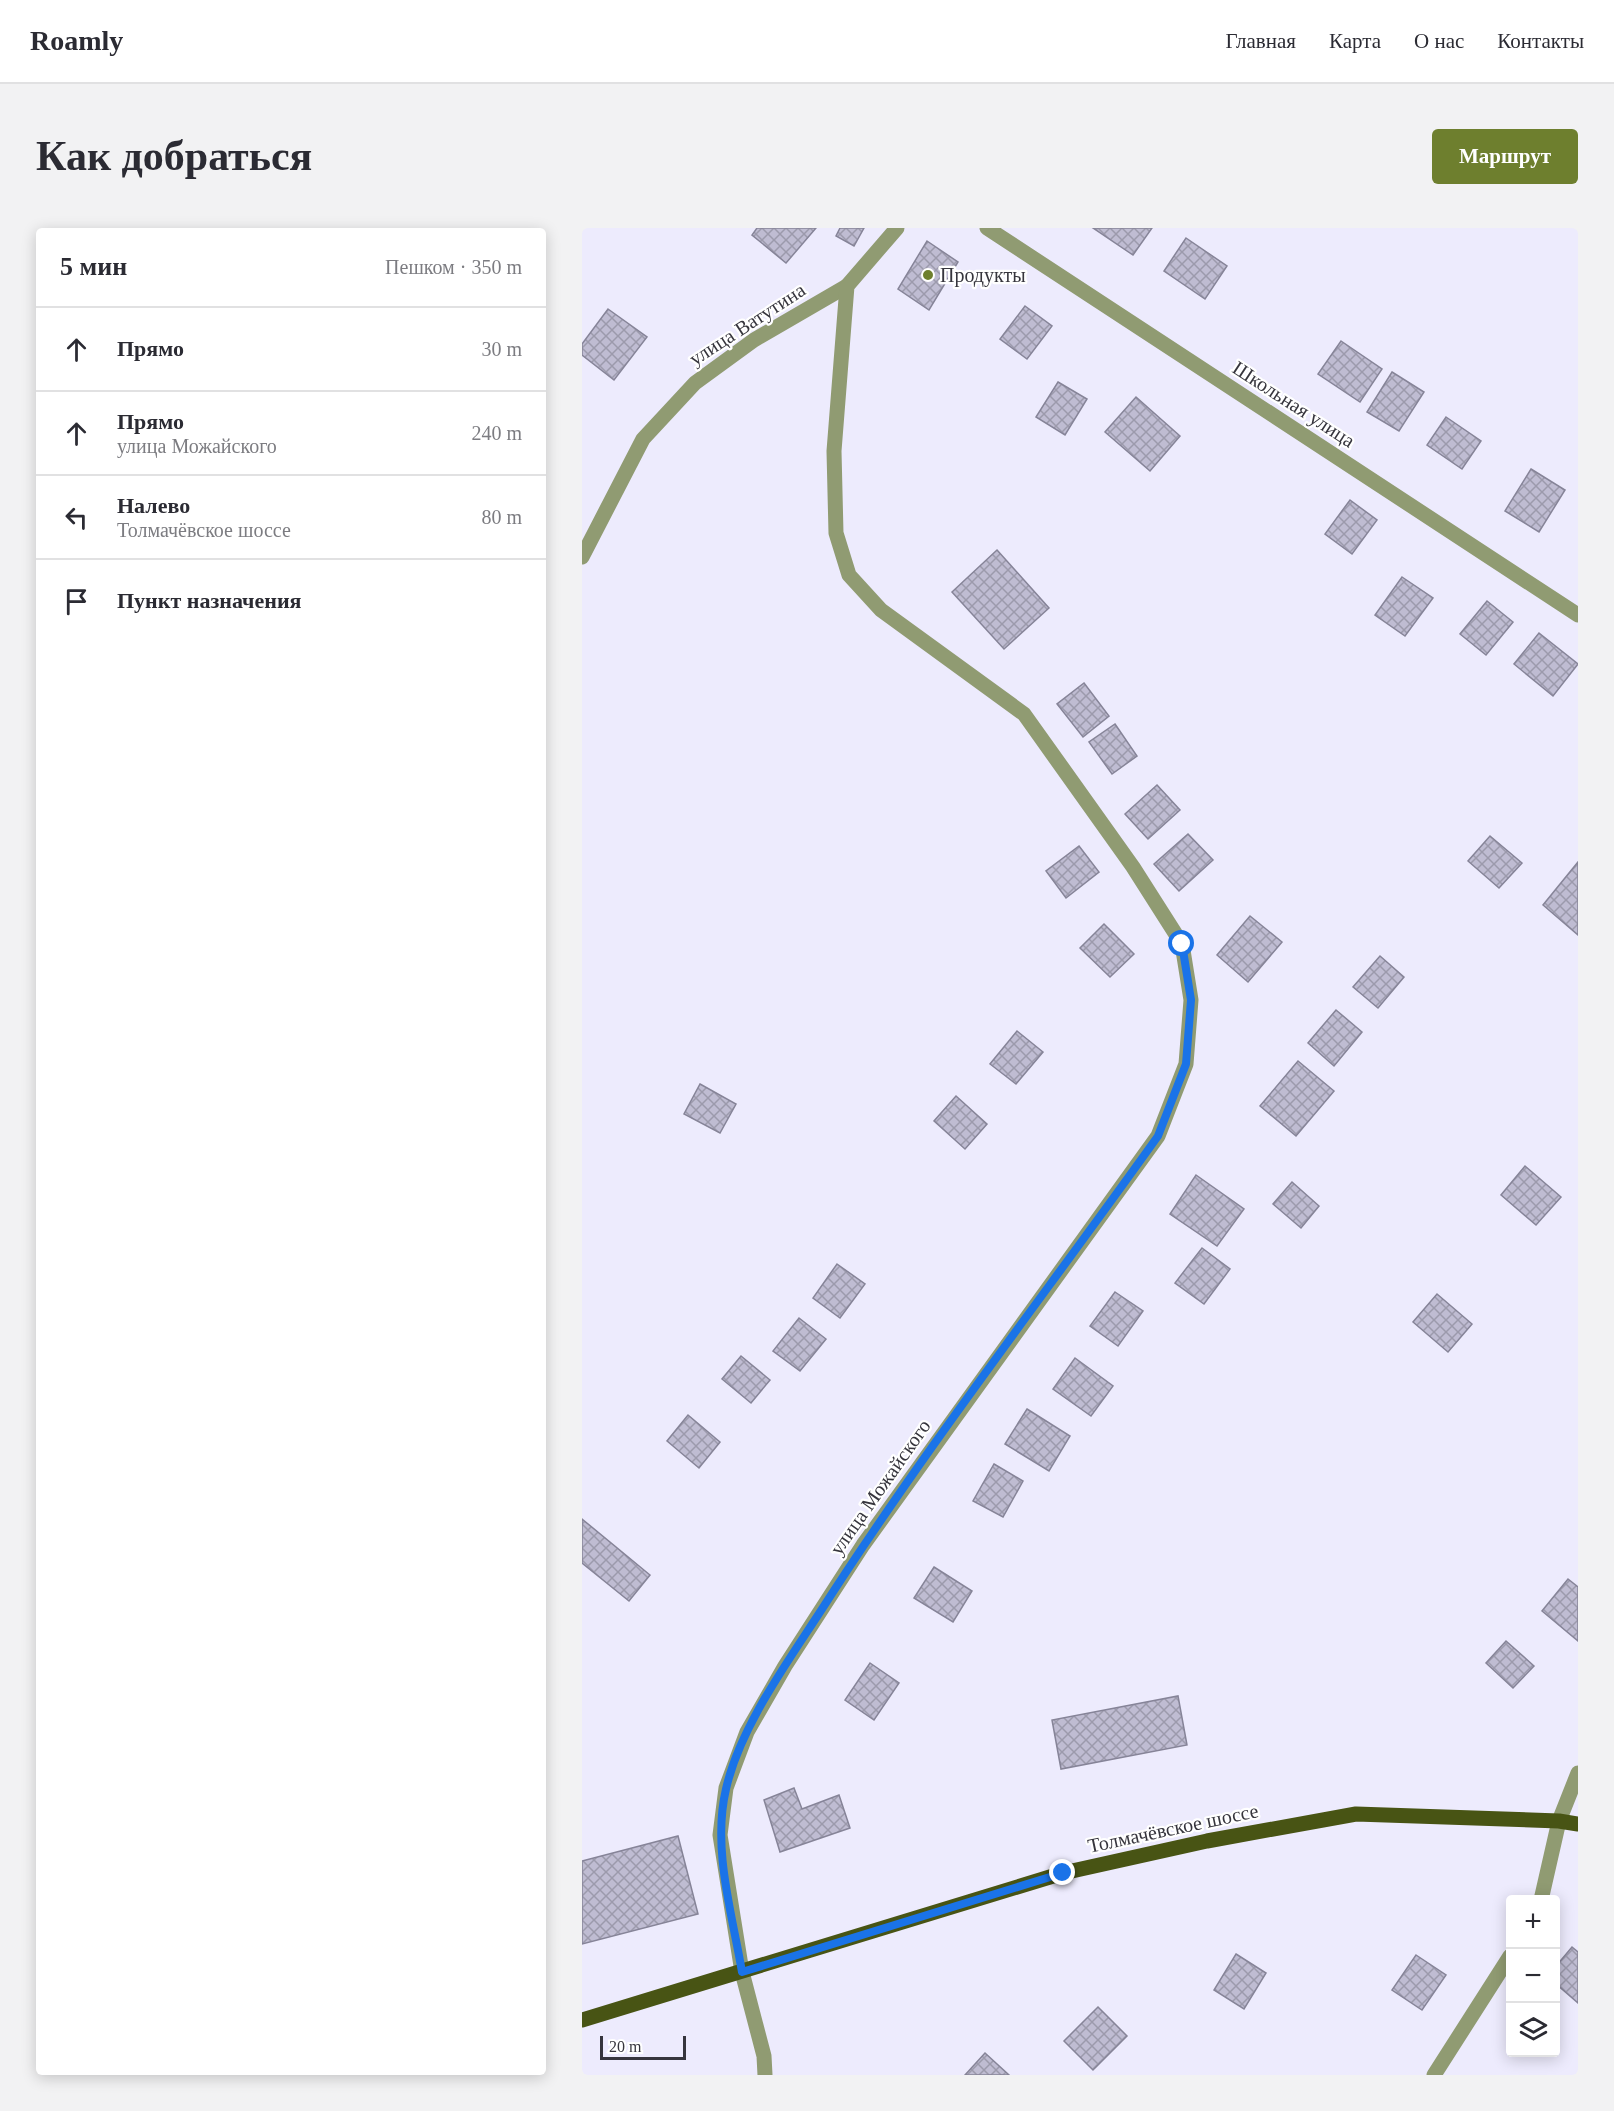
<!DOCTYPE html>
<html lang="ru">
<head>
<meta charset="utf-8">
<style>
  :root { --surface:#fff; --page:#f2f2f3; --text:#2b2b33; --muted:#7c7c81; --line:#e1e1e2; --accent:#6e7f2e }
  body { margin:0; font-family:Georgia,serif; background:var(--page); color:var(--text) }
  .controls { position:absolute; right:18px; bottom:18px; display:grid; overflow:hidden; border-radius:6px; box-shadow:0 3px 15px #0003 }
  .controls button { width:54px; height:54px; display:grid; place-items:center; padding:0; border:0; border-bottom:2px solid var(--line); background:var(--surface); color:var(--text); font:30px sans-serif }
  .scale { position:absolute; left:18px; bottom:15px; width:86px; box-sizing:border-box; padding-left:6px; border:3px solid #36353d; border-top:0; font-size:16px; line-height:21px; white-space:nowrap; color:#36353d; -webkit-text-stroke:4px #fff; paint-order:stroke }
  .stop { position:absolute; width:18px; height:18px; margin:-14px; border:4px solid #1a73e8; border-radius:50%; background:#fff }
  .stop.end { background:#1a73e8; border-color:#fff; box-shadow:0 2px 6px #0008 }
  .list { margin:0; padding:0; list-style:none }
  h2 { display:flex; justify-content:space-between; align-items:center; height:78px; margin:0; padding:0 24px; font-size:26px }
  h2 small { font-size:20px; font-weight:400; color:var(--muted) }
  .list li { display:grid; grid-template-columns:39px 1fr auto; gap:18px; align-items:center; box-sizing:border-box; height:84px; padding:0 24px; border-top:2px solid var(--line) }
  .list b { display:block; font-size:22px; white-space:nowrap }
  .list p { margin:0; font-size:20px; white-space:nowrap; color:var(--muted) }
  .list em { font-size:20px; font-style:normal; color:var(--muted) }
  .icon { flex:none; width:33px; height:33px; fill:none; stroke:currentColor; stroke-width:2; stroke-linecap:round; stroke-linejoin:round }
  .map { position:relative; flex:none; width:996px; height:1847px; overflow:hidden; border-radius:6px }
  header { display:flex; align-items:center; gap:36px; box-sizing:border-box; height:84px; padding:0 30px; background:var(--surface); border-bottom:2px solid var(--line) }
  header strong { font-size:28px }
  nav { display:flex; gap:33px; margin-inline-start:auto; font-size:21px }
  .intro { display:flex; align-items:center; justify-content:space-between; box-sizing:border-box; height:144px; padding:0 36px }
  h1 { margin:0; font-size:42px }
  .button { padding:15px 27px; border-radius:6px; background:var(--accent); color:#fff; font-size:21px; font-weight:700 }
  main { display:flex; gap:36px; padding:0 36px }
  aside { flex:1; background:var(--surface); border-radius:6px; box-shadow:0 3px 15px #0003 }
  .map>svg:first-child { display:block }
  .building { fill:url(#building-cross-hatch); stroke:#868498; stroke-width:1.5 }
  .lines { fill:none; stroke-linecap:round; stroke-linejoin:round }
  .minor { stroke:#909b72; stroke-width:15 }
  .major { stroke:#485414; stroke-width:15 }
  .route { stroke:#1a73e8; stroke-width:8 }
  .poi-dot { fill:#6e7f2e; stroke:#fff; stroke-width:2 }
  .labels { text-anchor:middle; stroke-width:4.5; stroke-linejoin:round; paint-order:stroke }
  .poi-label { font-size:20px; fill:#36353d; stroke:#fff; text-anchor:start }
  .street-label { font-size:20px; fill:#36353d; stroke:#fff }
</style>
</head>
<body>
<header>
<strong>Roamly</strong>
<nav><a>Главная</a><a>Карта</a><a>О нас</a><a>Контакты</a></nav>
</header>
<div class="intro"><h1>Как добраться</h1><a class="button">Маршрут</a></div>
<main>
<aside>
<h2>5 мин<small>Пешком · 350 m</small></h2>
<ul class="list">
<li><svg class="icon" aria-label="ahead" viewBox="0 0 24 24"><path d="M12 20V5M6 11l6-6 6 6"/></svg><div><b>Прямо</b></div><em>30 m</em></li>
<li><svg class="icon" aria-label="ahead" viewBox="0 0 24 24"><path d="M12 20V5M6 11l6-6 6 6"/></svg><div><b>Прямо</b><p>улица Можайского</p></div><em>240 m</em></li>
<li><svg class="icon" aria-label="left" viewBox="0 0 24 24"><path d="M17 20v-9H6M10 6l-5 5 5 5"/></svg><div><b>Налево</b><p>Толмачёвское шоссе</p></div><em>80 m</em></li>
<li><svg class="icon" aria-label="arrive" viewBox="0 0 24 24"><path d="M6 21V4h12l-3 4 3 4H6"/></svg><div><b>Пункт назначения</b></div></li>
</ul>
</aside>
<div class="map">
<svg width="996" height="1847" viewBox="0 0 996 1847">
  <defs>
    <pattern id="building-cross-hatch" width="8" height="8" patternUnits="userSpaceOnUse" patternTransform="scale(1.5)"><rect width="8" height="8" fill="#bfbcd2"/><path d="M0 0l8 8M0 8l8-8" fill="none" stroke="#9c9aac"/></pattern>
  </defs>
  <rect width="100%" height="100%" fill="#edebfd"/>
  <g class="building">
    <path d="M 175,0 L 234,0 L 204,35 L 170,7 Z"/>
    <path d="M 258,0 L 282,0 L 272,18 L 254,8 Z"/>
    <path d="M 511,0 L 570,0 L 551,27 Z"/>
    <path d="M 604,10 L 645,38 L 623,71 L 582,43 Z"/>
    <path d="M 345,13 L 376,34 L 347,82 L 316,61 Z"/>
    <path d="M 443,78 L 470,98 L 445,131 L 418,111 Z"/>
    <path d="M 26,81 L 65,109 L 32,152 L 0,127 L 0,116 Z"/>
    <path d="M 759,113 L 800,141 L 778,174 L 736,146 Z"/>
    <path d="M 810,144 L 842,164 L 817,203 L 785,184 Z"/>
    <path d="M 476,154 L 505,171 L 483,207 L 454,189 Z"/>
    <path d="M 554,169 L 598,208 L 568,243 L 523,204 Z"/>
    <path d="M 864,189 L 899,213 L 880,241 L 845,217 Z"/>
    <path d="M 949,241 L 983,262 L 957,304 L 923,283 Z"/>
    <path d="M 768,272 L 795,292 L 770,326 L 743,306 Z"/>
    <path d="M 415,322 L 467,380 L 422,421 L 370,364 Z"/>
    <path d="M 820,349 L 851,370 L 823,408 L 793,387 Z"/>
    <path d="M 905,373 L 931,394 L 904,427 L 878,406 Z"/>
    <path d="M 957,405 L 996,436 L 971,468 L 932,436 Z"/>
    <path d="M 502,455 L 527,488 L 501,509 L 475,476 Z"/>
    <path d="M 533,496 L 555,528 L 530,546 L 507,514 Z"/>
    <path d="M 575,557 L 598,582 L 566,611 L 543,586 Z"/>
    <path d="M 606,606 L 631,632 L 597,663 L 572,636 Z"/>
    <path d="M 908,608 L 940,635 L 917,660 L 886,633 Z"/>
    <path d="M 497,618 L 517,644 L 484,670 L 464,643 Z"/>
    <path d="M 996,634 L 996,707 L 961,677 Z"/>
    <path d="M 668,688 L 700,714 L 666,754 L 635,727 Z"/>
    <path d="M 522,696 L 552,726 L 528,749 L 498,720 Z"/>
    <path d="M 798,728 L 822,749 L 796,780 L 771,759 Z"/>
    <path d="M 754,782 L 780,804 L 752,838 L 726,815 Z"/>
    <path d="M 435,803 L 461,824 L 434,856 L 408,836 Z"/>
    <path d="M 716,833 L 752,863 L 714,908 L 678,878 Z"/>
    <path d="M 118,856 L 154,876 L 138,905 L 102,886 Z"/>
    <path d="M 374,868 L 405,896 L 383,921 L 352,893 Z"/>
    <path d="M 943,938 L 979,969 L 954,997 L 919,967 Z"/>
    <path d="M 614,947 L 662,981 L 635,1018 L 588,986 Z"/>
    <path d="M 710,954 L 737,978 L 719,1000 L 691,976 Z"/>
    <path d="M 620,1020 L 648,1041 L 622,1076 L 593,1055 Z"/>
    <path d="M 255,1036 L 283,1056 L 258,1090 L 231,1070 Z"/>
    <path d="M 533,1064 L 561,1083 L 536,1118 L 508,1098 Z"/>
    <path d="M 855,1066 L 890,1096 L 866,1124 L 831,1094 Z"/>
    <path d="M 217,1090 L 244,1111 L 218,1143 L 191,1123 Z"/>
    <path d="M 159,1128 L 188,1152 L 169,1175 L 140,1151 Z"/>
    <path d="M 493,1130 L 531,1158 L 509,1188 L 471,1161 Z"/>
    <path d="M 445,1181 L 488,1208 L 467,1243 L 423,1216 Z"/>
    <path d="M 106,1187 L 138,1214 L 117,1240 L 85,1213 Z"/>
    <path d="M 412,1236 L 441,1253 L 421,1289 L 391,1273 Z"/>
    <path d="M 0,1291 L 68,1347 L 47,1373 L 0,1335 Z"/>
    <path d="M 352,1339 L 390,1363 L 371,1394 L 332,1370 Z"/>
    <path d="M 986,1351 L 996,1359 L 996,1413 L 960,1383 Z"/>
    <path d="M 924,1413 L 952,1438 L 931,1460 L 904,1435 Z"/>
    <path d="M 288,1435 L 317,1455 L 292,1492 L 263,1472 Z"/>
    <path d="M 596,1468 L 605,1517 L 479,1541 L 470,1492 Z"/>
    <path d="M 212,1560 L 220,1581 L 257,1567 L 268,1600 L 198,1624 L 182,1572 Z"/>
    <path d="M 96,1608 L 116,1686 L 0,1716 L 0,1633 Z"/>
    <path d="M 990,1719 L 996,1724 L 996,1775 L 974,1756 L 974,1738 Z"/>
    <path d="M 654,1726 L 684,1745 L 662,1781 L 632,1762 Z"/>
    <path d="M 834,1727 L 864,1747 L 840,1782 L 810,1762 Z"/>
    <path d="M 516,1779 L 545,1808 L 511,1842 L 482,1813 Z"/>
    <path d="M 403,1825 L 427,1847 L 383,1847 Z"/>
  </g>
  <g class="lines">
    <g class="minor">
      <path d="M 405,0 L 996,387"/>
      <path d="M 0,329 L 61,211 L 113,155 L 172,112 L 265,58"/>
      <path d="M 959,1672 L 977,1593 L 996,1545"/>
      <path d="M 183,1847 L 182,1828 L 160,1744 L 138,1607 L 144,1560 L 165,1504 L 203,1438 L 281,1317 L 576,908 L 604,836 L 609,772 L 600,716 L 551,639 L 442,486 L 299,382 L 267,347 L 254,305 L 252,223 L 265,58 L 315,0"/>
      <path d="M 852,1847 L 928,1728"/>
    </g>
    <path class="major" d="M 0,1792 L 481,1645 L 625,1613 L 774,1586 L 977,1593 L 996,1596"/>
  </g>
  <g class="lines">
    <path class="route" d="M 481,1645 L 160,1744 C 150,1685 130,1620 144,1561 C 158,1499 205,1435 240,1381 C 344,1219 464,1065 576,908 L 604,836 L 609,772 L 600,716"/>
  </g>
  <circle class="poi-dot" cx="346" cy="47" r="6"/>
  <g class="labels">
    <g class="poi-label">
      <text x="358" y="54">Продукты</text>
    </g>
    <g class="street-label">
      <text transform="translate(165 96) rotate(-33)" y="7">улица Ватутина</text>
      <text transform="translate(712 176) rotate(33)" y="7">Школьная улица</text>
      <text transform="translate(298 1259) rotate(-55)" y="7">улица Можайского</text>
      <text transform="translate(591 1600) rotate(-12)" y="7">Толмачёвское шоссе</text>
    </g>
  </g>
</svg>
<div class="controls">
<button>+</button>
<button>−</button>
<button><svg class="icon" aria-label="layers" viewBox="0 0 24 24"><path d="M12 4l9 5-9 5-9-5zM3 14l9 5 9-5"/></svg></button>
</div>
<div class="scale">20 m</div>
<div class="stop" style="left:600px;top:716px"></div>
<div class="stop end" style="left:481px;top:1645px"></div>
</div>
</main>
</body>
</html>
